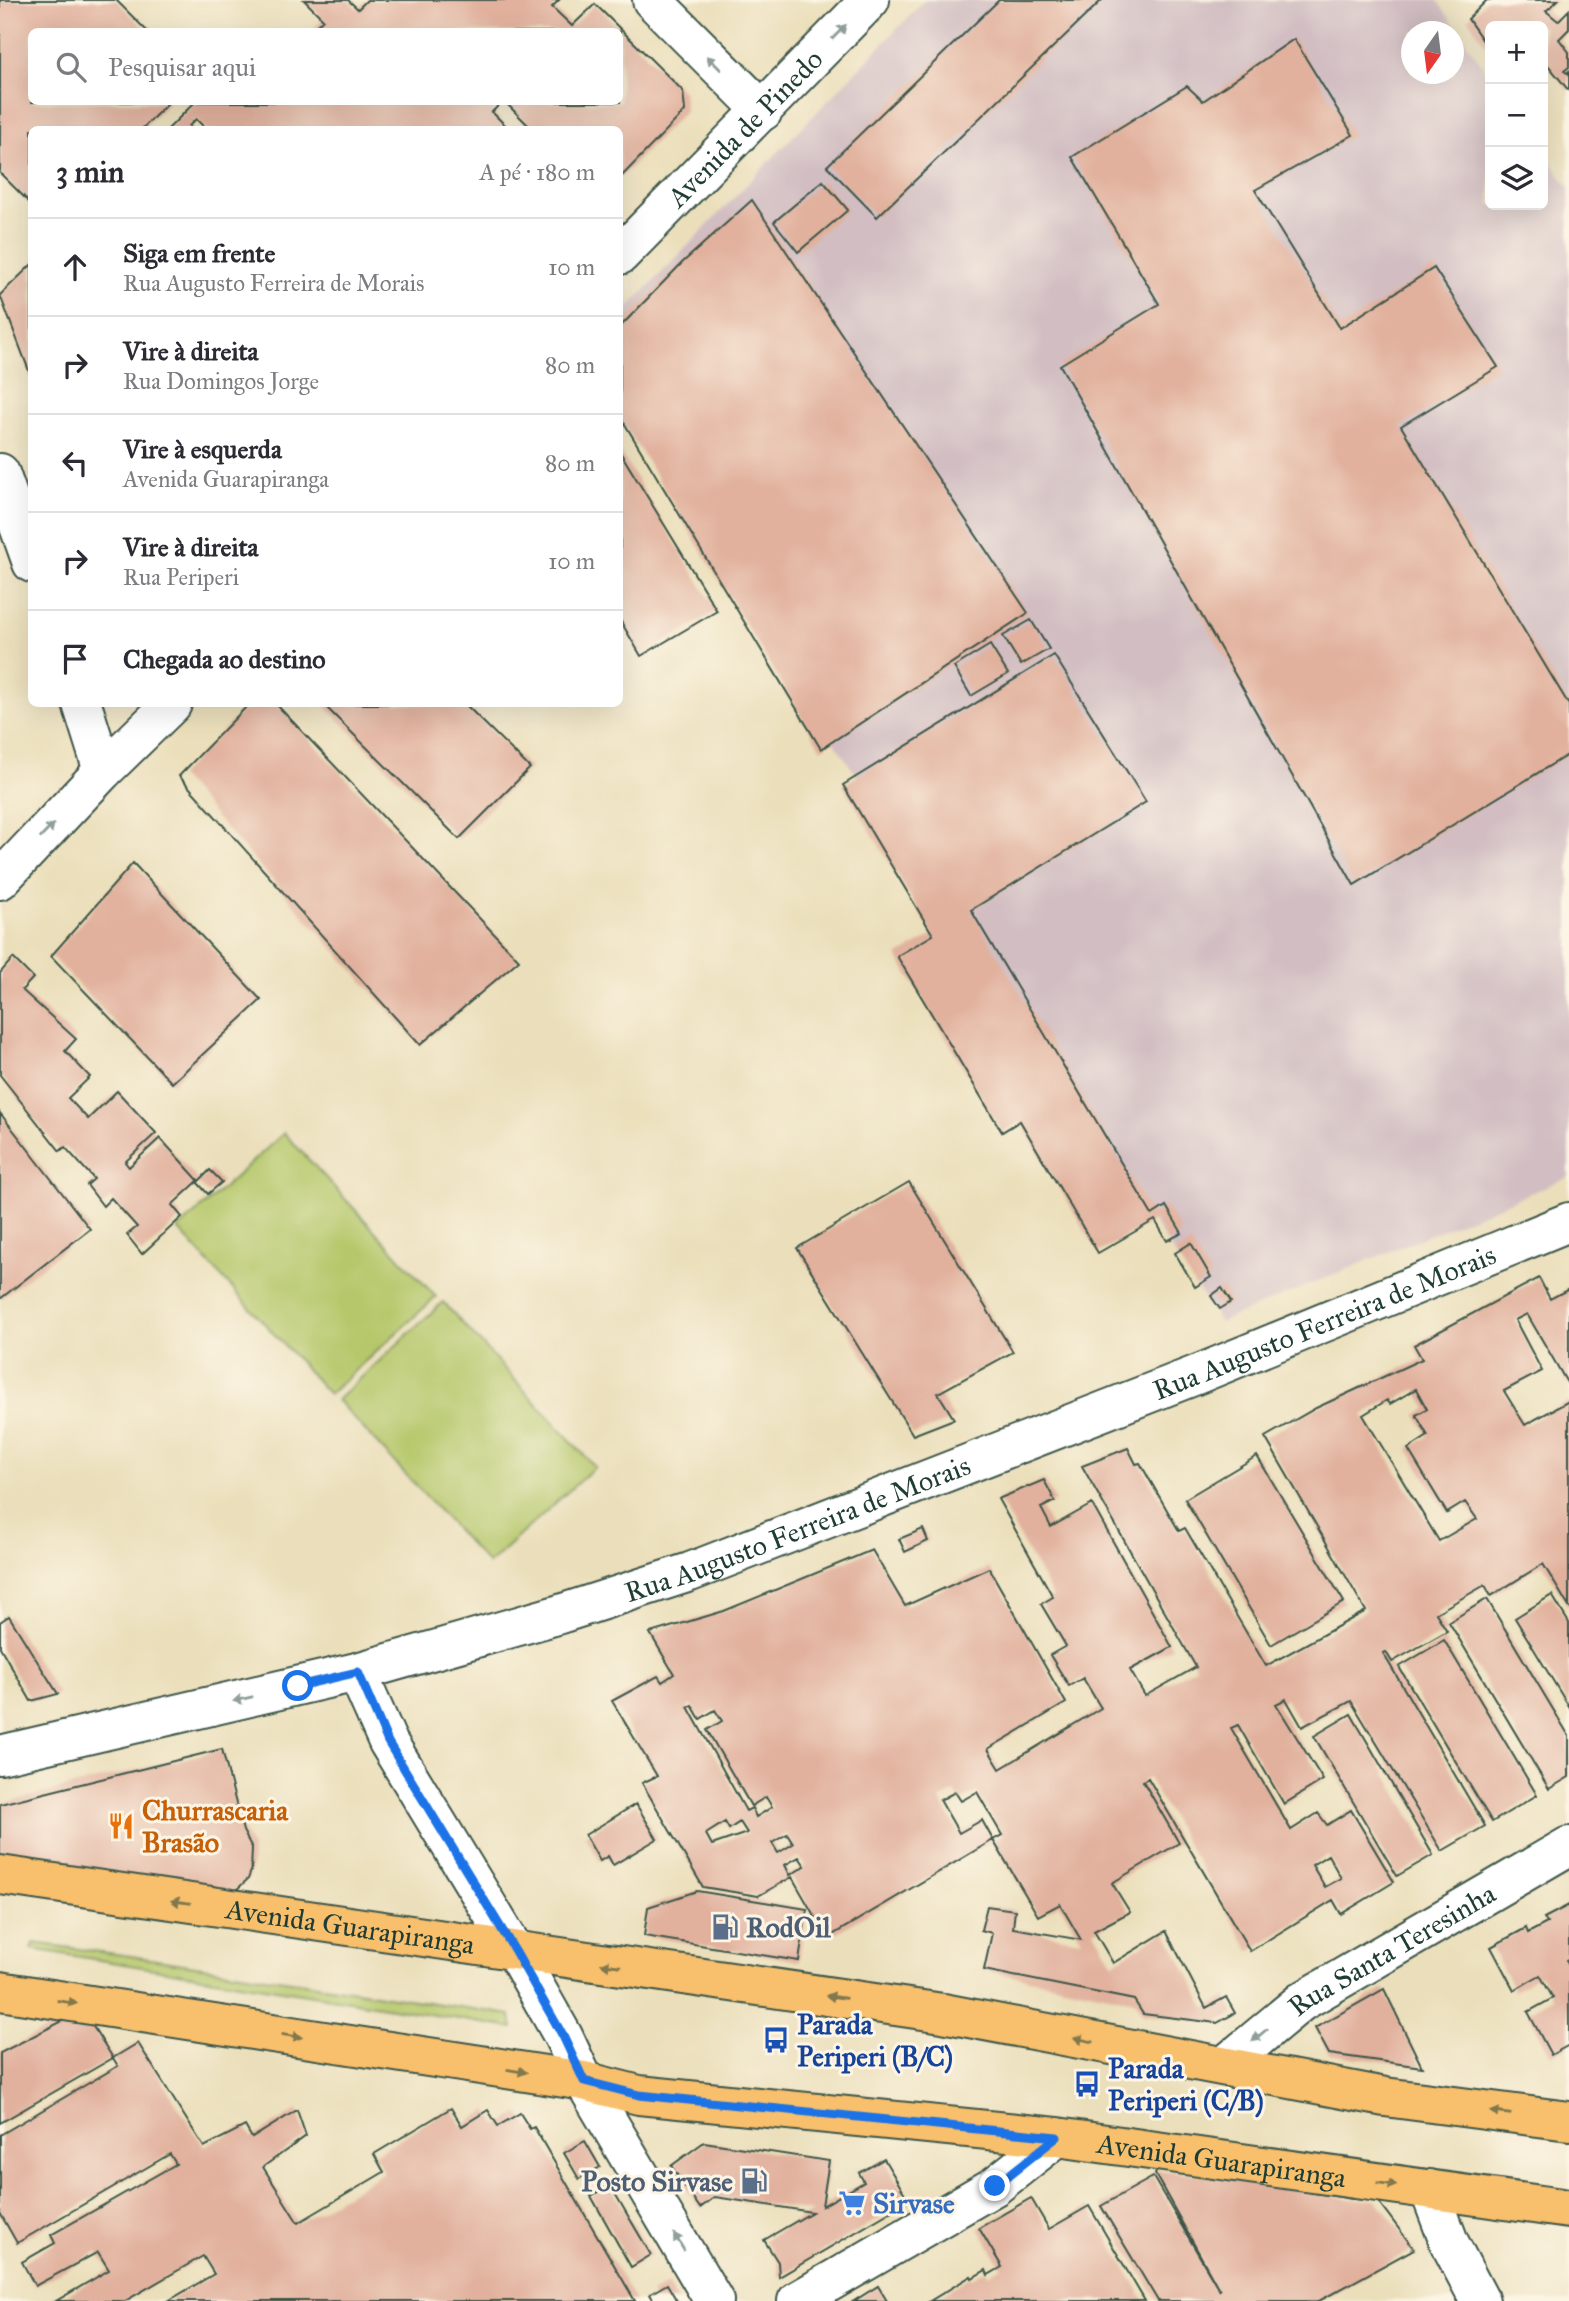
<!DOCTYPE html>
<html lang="pt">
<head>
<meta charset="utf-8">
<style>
  :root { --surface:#fff; --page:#f7f7f7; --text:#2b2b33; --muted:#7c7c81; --line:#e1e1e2 }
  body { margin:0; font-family:"IM FELL Great Primer",serif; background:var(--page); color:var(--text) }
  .controls { position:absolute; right:21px; top:21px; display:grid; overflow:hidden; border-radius:10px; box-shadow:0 7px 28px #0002 }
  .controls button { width:63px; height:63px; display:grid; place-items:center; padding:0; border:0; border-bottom:2px solid var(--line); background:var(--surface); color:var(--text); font:35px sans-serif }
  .compass { position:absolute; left:1401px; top:21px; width:63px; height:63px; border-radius:50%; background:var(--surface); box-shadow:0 7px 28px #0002; rotate:194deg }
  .stop { position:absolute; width:21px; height:21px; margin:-16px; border:5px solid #1a73e8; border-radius:50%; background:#fff }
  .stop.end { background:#1a73e8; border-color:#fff; box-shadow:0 2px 7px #0008 }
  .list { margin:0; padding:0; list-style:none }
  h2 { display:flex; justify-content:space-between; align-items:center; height:91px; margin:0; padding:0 28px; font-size:30px }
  h2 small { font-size:23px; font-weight:400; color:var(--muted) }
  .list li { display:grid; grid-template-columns:46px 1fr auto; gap:21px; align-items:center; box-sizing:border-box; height:98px; padding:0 28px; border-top:2px solid var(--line) }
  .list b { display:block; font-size:26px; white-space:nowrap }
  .list p { margin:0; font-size:23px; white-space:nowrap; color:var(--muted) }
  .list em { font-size:23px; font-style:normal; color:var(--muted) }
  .icon { flex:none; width:38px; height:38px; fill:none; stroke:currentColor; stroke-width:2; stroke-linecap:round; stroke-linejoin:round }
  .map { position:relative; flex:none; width:1569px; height:2301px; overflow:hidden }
  .search { position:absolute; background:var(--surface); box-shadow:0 7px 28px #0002; left:28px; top:28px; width:595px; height:77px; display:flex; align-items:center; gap:18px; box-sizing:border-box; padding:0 24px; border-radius:10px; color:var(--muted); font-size:26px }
  .panel { position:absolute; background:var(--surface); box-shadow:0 7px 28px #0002; left:28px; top:126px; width:595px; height:581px; border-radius:10px }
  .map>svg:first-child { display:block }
  .industrial { fill:#d2bec2; fill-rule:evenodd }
  .green { fill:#b5c76a; stroke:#6a824f; stroke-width:2 }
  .building { fill:#e1b19d; fill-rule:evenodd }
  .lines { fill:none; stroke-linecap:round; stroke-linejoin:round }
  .minor-casing { stroke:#3e5548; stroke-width:42 }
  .major-casing { stroke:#3e5548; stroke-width:42 }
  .minor { stroke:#fff; stroke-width:38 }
  .major { stroke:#f8bf6c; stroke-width:38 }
  .oneway { fill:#8f9e9a }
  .oneway2 { fill:#81784d }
  .route { stroke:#1a73e8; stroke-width:9 }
  .labels { text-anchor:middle; stroke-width:6; stroke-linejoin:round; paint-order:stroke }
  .street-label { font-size:28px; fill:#1f3d34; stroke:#fcf5e5 }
  .food-label { font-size:28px; font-weight:bold; fill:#c56008; stroke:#fcf5e5; text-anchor:start }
  .service-label { font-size:28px; font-weight:bold; fill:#4e5e75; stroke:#fcf5e5; text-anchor:start }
  .transit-label { font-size:28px; font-weight:bold; fill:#164399; stroke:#fcf5e5; text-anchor:start }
  .shop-label { font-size:28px; font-weight:bold; fill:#366cbe; stroke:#fcf5e5; text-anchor:start }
</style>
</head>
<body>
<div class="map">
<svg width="1569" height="2301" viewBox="0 0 1569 2301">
  <rect width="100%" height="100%" fill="#fcf5e5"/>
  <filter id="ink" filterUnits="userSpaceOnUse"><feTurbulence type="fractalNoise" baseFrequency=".0143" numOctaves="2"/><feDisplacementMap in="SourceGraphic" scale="14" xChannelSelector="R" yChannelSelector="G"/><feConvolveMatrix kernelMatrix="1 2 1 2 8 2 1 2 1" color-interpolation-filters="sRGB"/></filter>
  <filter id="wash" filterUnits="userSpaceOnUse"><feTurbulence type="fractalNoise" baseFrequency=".00686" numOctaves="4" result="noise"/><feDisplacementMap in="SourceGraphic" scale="28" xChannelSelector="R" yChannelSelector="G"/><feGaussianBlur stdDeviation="1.57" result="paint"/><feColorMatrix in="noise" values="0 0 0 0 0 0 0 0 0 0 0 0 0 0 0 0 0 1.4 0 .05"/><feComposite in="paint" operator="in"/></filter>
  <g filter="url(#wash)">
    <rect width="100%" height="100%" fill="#ebdfbb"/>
    <path class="industrial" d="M 925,0 L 1437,0 L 1490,76 L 1490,205 L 1543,205 L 1543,150 L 1569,188 L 1569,1177 L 1220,1322 L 620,420 L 620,316 ZM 1412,32 L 1454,32 L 1454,74 L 1412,74 Z"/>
    <g class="green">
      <path d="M 284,1133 L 436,1297 L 329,1394 L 178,1229 Z"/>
      <path d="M 443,1302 L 595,1467 L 488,1564 L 337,1400 Z"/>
      <path d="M 34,1943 L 131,1956 L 511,2015 L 513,2028 L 32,1949 Z"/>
    </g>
    <g id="blocks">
      <g class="building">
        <path d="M 0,0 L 116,0 L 148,32 L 32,32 L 32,102 L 169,102 L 141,130 L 32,130 L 32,205 L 0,173 Z"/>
        <path d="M 304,0 L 348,0 L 358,9 L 367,0 L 559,0 L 552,7 L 572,26 L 595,4 L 683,91 L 685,111 L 620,178 L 620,130 L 533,130 L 505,102 L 620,102 L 620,32 L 310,32 L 323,19 Z"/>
        <path d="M 999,0 L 1102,0 L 877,217 L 827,166 Z"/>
        <path d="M 1487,0 L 1558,0 L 1546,11 L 1558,21 L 1569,10 L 1569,29 L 1559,39 L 1569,52 L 1569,67 L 1564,71 L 1567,73 L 1569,71 L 1569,91 L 1543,59 L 1543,26 L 1490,26 L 1490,51 L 1468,19 Z"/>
        <path d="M 1294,39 L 1353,135 L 1255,190 L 1340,328 L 1434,268 L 1498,367 L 1401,426 L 1569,705 L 1569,754 L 1354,885 L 1060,365 L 1159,304 L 1072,157 L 1187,86 L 1203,101 Z"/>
        <path d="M 195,102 L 502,102 L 492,112 L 510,130 L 207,130 L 196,119 L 189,126 L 193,130 L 167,130 Z"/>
        <path d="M 823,181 L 848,210 L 798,252 L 774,222 Z"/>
        <path d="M 752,200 L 1028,613 L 821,749 L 620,416 L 620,327 L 682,263 Z"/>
        <path d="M 32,264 L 32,376 L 31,376 L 0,295 Z"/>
        <path d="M 620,452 L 717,611 L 641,656 L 620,620 Z"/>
        <path d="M 1031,620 L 1049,649 L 1021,665 L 1003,636 Z"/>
        <path d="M 990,645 L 1008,674 L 971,696 L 954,667 Z"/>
        <path d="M 1054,655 L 1146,802 L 971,910 L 1152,1215 L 1166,1206 L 1182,1233 L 1167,1241 L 1155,1220 L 1098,1253 L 1020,1121 L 1002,1132 L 897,956 L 933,935 L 843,785 Z"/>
        <path d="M 249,704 L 276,704 L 519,960 L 420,1045 L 179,776 Z"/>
        <path d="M 323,704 L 465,704 L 530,768 L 459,839 Z"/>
        <path d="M 133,863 L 261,1000 L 172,1083 L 51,956 Z"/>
        <path d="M 13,958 L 33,978 L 22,990 L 76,1039 L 65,1051 L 90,1077 L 68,1098 L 88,1119 L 117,1091 L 156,1133 L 125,1162 L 129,1167 L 160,1138 L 199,1181 L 210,1170 L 222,1182 L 208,1194 L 197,1182 L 172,1205 L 182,1217 L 142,1254 L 127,1235 L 137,1227 L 111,1198 L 103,1206 L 87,1185 L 94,1179 L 65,1147 L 60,1151 L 0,1075 L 0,973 Z"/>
        <path d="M 0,1113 L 90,1229 L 0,1299 Z"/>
        <path d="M 909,1182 L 1013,1352 L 938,1393 L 954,1419 L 913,1435 L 797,1248 Z"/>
        <path d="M 1191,1243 L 1211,1277 L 1195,1287 L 1175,1253 Z"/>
        <path d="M 1539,1278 L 1550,1299 L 1569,1289 L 1569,1386 L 1527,1314 L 1515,1320 L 1542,1371 L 1504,1391 L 1525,1425 L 1569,1401 L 1569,1607 L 1543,1564 L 1491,1596 L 1485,1585 L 1436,1613 L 1447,1631 L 1392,1662 L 1386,1652 L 1383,1653 L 1485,1826 L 1442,1851 L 1351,1701 L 1302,1727 L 1286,1699 L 1276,1704 L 1323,1780 L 1284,1804 L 1238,1725 L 1231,1728 L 1291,1830 L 1318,1813 L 1327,1825 L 1351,1810 L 1394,1882 L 1341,1914 L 1333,1900 L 1250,1951 L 1148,1778 L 1143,1781 L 1179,1843 L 1112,1883 L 1130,1912 L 1094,1931 L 1113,1963 L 1166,1931 L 1206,2008 L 1226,1997 L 1235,2013 L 1217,2023 L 1143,2014 L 1134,2000 L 984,1970 L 992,1933 L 981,1930 L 987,1906 L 1015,1910 L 1013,1928 L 1081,1940 L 1060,1904 L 1038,1916 L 993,1840 L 1002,1835 L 977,1792 L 961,1801 L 955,1792 L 940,1800 L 959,1833 L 982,1820 L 993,1840 L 827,1938 L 792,1877 L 758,1896 L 703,1887 L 642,1783 L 657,1776 L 612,1701 L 658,1676 L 662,1682 L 674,1674 L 650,1633 L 724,1611 L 872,1550 L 905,1606 L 989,1568 L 1066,1703 L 988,1749 L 1000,1769 L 1101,1708 L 1083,1678 L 1069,1686 L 1050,1655 L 1066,1646 L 1041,1604 L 1053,1597 L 998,1499 L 1044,1480 L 1055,1501 L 1041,1508 L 1051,1527 L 1092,1504 L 1172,1647 L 1130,1670 L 1145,1696 L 1196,1667 L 1082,1466 L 1128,1448 L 1136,1464 L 1140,1463 L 1179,1531 L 1185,1528 L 1266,1666 L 1366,1611 L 1265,1437 L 1316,1408 L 1422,1359 L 1414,1345 ZM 1416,1389 L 1427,1409 L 1416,1415 L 1428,1436 L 1408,1449 L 1447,1513 L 1465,1502 L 1477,1519 L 1439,1541 L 1363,1415 L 1387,1400 L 1390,1404 ZM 692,1705 L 700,1719 L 715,1710 L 722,1721 L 707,1730 L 751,1806 L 766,1797 L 772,1807 L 756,1817 L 752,1808 L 746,1811 L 688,1707 ZM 725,1822 L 729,1829 L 740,1822 L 747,1833 L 712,1845 L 706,1834 ZM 787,1834 L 793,1844 L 778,1853 L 772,1843 ZM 1328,1855 L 1341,1878 L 1325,1887 L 1312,1865 ZM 799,1857 L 805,1866 L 790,1875 L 785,1865 Z"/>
        <path d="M 1222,1288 L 1231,1302 L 1220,1309 L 1211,1296 Z"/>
        <path d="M 1257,1456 L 1344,1602 L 1271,1645 L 1185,1499 Z"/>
        <path d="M 923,1529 L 928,1541 L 905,1552 L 899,1539 Z"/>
        <path d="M 1552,1595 L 1569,1623 L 1569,1707 L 1515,1618 Z"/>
        <path d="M 1487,1599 L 1569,1736 L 1569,1777 L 1549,1789 L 1449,1622 Z"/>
        <path d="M 9,1616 L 32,1653 L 58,1694 L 31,1701 L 0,1647 L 0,1622 Z"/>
        <path d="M 1444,1640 L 1537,1795 L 1492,1822 L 1399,1667 Z"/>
        <path d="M 1351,1714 L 1433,1855 L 1397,1876 L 1314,1736 Z"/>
        <path d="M 222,1749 L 243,1831 L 252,1848 L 251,1871 L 248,1879 L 234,1892 L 0,1864 L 0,1804 Z"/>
        <path d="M 636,1804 L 657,1839 L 613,1865 L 608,1856 L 600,1861 L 585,1835 Z"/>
        <path d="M 697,1891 L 807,1909 L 799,1961 L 644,1936 L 648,1907 Z"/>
        <path d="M 1569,1905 L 1569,1958 L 1566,1960 L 1569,1966 L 1569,2045 L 1551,2055 L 1528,2012 L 1553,1998 L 1540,1975 L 1514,1990 L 1491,1947 L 1526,1928 L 1528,1933 L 1547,1923 L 1544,1918 Z"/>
        <path d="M 1384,1989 L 1422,2067 L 1329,2054 L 1315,2028 Z"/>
        <path d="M 80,2012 L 85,2014 L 113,2058 L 138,2043 L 204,2147 L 245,2126 L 252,2138 L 297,2110 L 306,2136 L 263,2167 L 298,2223 L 384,2172 L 374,2154 L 451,2108 L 462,2126 L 488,2110 L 498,2126 L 520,2113 L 530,2129 L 534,2127 L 635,2301 L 168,2301 L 214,2274 L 203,2256 L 125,2301 L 56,2301 L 109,2270 L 98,2252 L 35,2286 L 22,2262 L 55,2243 L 51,2235 L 176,2164 L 170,2154 L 17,2243 L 0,2213 L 0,2135 L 118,2066 L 113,2058 L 0,2123 L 0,2053 Z"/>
        <path d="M 585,2141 L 600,2167 L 579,2179 L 564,2153 Z"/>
        <path d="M 704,2142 L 829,2161 L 822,2206 L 864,2182 L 859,2173 L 884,2159 L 909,2201 L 779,2277 L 778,2262 L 764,2240 L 812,2212 L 715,2197 L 700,2208 L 671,2166 Z"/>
        <path d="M 1158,2170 L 1212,2176 L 1352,2199 L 1377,2200 L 1414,2249 L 1319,2301 L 1158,2301 L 1101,2206 L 1153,2177 L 1220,2291 L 1155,2174 Z"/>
        <path d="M 610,2185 L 651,2255 L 631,2267 L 591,2196 Z"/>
        <path d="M 1031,2198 L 1049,2229 L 1089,2206 L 1145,2301 L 930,2301 L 971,2276 L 972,2278 L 986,2270 L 988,2275 L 1002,2267 L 979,2228 Z"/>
        <path d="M 667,2284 L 677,2301 L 654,2301 L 650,2294 Z"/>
        <path d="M 878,2286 L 887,2301 L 854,2301 Z"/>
      </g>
    </g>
  </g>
  <g filter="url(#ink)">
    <use href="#blocks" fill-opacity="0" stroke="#3e5548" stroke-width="2"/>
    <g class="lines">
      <g class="minor-casing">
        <g id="minor">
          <path d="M 652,0 L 763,111"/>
          <path id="s1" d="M 620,255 L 870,0"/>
          <path d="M 0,473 L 32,563"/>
          <path d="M 82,704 L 103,771"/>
          <path d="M 0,880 L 103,771 L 172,704"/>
          <path d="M 357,1672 L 388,1742 L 515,1951 L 563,2036 L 584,2081 L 714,2301"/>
          <path id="s2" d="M 0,1755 L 357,1672 L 557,1615 L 690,1572 L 1196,1375 L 1569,1222"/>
          <path id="s3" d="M 1224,2066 L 1301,2002 L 1569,1846"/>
          <path d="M 1429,2189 L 1449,2242 L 1480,2301"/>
          <path d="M 797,2301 L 995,2186 L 1057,2137"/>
        </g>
      </g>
      <g class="major-casing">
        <g id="major">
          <path id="s4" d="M 0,1875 L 943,2013 L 1385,2097 L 1569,2121"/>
          <path id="s5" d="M 0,1991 L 584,2081 L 639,2095 L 1057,2137 L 1569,2209"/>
        </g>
      </g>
      <use href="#minor" class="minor"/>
      <use href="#major" class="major"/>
    </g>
    <defs><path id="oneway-solid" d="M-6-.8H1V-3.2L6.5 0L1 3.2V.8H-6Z" transform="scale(1.75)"/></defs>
    <g class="oneway">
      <use href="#oneway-solid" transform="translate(839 32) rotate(-46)"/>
      <use href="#oneway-solid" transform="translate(714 63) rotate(-135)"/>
      <use href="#oneway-solid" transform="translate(47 831) rotate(-46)"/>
      <use href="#oneway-solid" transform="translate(243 1699) rotate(167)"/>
      <use href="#oneway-solid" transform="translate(1260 2035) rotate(140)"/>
      <use href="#oneway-solid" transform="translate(679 2242) rotate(-121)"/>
    </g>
    <g class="oneway2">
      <use href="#oneway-solid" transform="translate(181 1902) rotate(-172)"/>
      <use href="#oneway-solid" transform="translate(611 1965) rotate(-172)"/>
      <use href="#oneway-solid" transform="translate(836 1997) rotate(-172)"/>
      <use href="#oneway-solid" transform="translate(67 2002) rotate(9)"/>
      <use href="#oneway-solid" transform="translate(292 2036) rotate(9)"/>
      <use href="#oneway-solid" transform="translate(1084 2040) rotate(-169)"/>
      <use href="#oneway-solid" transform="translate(517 2071) rotate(9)"/>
      <use href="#oneway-solid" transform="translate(1501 2113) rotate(-172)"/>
      <use href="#oneway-solid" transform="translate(1387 2184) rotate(7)"/>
    </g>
  </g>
  <g class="lines" filter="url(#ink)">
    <path class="route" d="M 298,1686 L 358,1672 L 388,1742 L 515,1951 L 563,2036 L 584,2081 L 639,2095 L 1057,2137 L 995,2186"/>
  </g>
  <defs>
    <g id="restaurant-bare" transform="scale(2.1)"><path d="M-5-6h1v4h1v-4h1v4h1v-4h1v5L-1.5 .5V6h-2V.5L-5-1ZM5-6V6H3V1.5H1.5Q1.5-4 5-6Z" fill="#e8710a" stroke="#fcf5e5" stroke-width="2.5" paint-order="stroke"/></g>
    <g id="fuel-bare" transform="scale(2.1)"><path d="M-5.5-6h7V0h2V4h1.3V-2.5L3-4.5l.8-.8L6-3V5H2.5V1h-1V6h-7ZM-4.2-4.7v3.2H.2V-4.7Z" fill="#5c6f8a" stroke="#fcf5e5" stroke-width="2.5" paint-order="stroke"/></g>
    <g id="bus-bare" transform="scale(2.1)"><path d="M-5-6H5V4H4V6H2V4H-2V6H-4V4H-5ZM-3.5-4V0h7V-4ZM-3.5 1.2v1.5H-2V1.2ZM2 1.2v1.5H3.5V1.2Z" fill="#1a4fb4" stroke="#fcf5e5" stroke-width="2.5" paint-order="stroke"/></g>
    <g id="supermarket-bare" transform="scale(2.1)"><path d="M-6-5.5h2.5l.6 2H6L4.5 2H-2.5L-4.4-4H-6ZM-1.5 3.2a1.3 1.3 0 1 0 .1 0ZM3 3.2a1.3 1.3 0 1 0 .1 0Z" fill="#3f7fe0" stroke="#fcf5e5" stroke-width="2.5" paint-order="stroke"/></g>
  </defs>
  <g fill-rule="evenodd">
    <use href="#restaurant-bare" x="121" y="1826"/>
    <use href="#fuel-bare" x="725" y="1927"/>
    <use href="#bus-bare" x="776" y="2040"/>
    <use href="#bus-bare" x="1087" y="2084"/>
    <use href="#fuel-bare" x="754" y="2181"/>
    <use href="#supermarket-bare" x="852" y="2203"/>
  </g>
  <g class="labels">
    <g class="street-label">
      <text dy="10" stroke="none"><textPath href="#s1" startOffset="178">Avenida de Pinedo</textPath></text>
      <text dy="10" stroke="none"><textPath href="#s2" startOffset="1396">Rua Augusto Ferreira de Morais</textPath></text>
      <text dy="10" stroke="none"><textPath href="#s2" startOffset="830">Rua Augusto Ferreira de Morais</textPath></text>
      <text dy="10" stroke="none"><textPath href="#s4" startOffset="354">Avenida Guarapiranga</textPath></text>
      <text dy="10" stroke="none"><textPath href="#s3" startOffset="205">Rua Santa Teresinha</textPath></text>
      <text dy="10" stroke="none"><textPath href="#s5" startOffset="1234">Avenida Guarapiranga</textPath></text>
    </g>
    <g class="food-label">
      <text x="142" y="1820">Churrascaria<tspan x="142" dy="32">Brasão</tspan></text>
    </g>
    <g class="service-label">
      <text x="746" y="1937">RodOil</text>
      <text x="733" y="2191" text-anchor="end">Posto Sirvase</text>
    </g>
    <g class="transit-label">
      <text x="797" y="2034">Parada<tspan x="797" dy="32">Periperi (B/C)</tspan></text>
      <text x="1108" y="2078">Parada<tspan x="1108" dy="32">Periperi (C/B)</tspan></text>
    </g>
    <g class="shop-label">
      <text x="873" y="2213">Sirvase</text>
    </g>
  </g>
</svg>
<div class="controls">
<button>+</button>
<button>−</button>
<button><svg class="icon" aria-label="layers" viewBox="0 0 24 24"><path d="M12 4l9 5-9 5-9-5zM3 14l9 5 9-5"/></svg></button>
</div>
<svg class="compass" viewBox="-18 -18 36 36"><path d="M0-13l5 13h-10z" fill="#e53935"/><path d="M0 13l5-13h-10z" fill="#7c7c81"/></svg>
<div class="stop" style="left:298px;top:1686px"></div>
<div class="stop end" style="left:995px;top:2186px"></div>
<div class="search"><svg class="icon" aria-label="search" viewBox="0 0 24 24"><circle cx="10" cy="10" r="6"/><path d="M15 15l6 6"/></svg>Pesquisar aqui</div>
<section class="panel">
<h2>3 min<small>A pé · 180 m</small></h2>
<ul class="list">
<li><svg class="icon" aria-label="ahead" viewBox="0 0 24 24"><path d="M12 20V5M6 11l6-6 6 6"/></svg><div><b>Siga em frente</b><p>Rua Augusto Ferreira de Morais</p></div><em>10 m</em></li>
<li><svg class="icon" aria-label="right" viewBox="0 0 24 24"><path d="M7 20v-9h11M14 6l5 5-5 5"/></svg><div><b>Vire à direita</b><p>Rua Domingos Jorge</p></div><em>80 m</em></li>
<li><svg class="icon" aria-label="left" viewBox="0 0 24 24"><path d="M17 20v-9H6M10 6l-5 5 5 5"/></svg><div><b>Vire à esquerda</b><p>Avenida Guarapiranga</p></div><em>80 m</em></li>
<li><svg class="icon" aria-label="right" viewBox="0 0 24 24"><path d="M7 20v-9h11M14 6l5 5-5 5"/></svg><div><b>Vire à direita</b><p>Rua Periperi</p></div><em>10 m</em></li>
<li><svg class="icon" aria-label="arrive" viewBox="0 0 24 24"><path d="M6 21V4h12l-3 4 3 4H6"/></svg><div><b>Chegada ao destino</b></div></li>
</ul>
</section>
</div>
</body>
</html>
